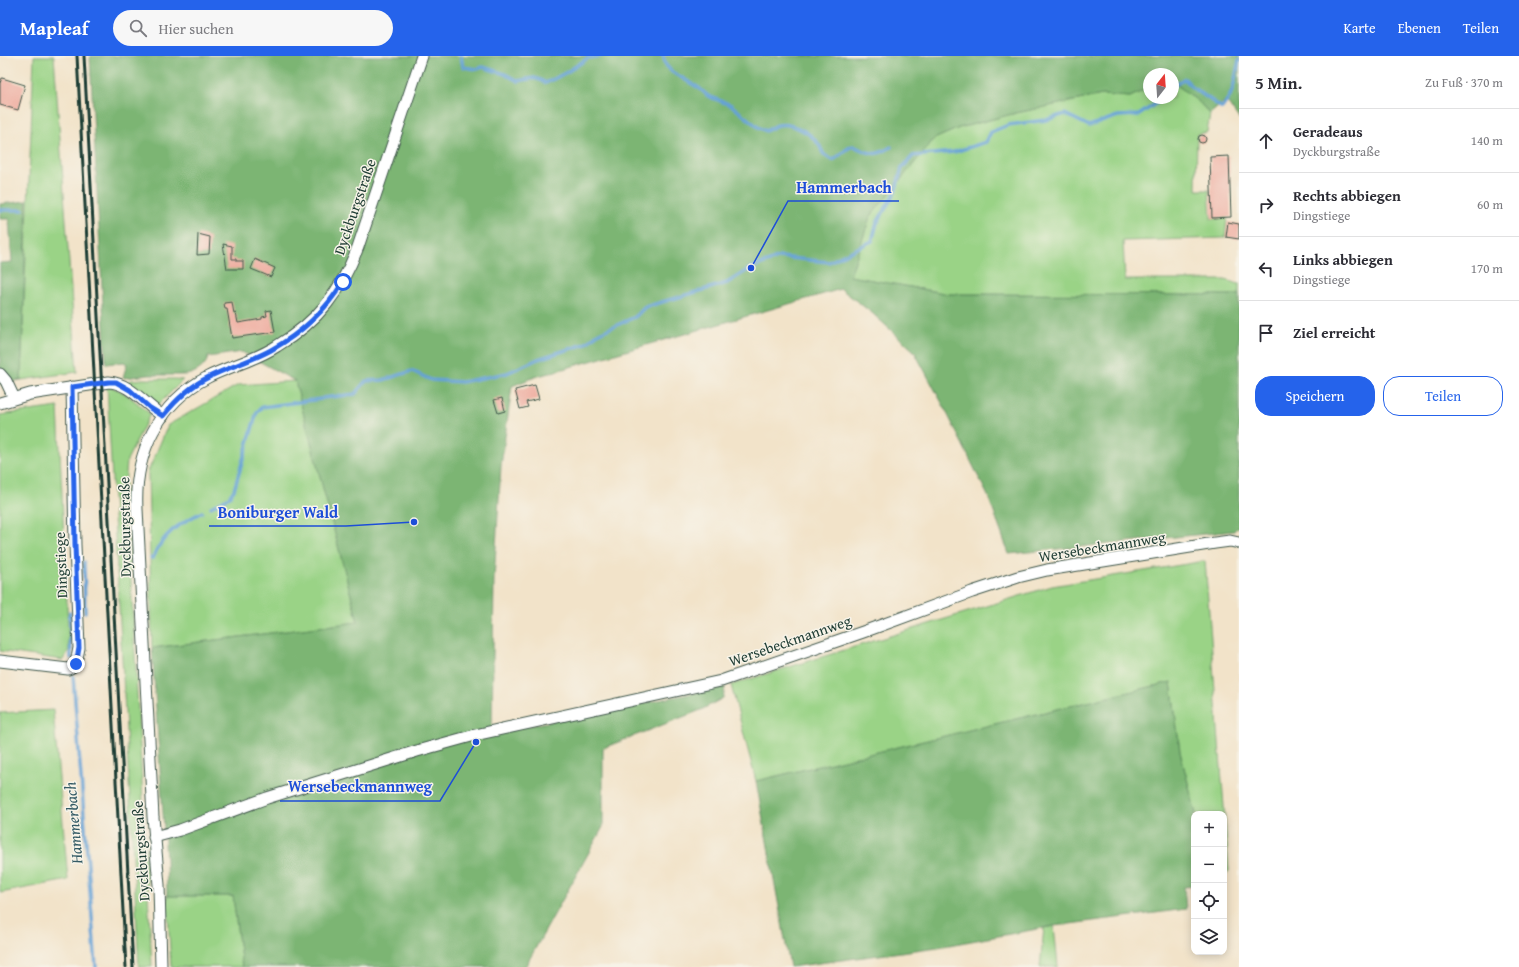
<!DOCTYPE html>
<html lang="de">
<head>
<meta charset="utf-8">
<style>
  :root { --surface:#fff; --page:#f7f7f7; --text:#2b2b33; --muted:#7c7c81; --line:#e1e1e2; --accent:#2563eb }
  body { margin:0; font-family:"Gentium Book Plus",serif; background:var(--page); color:var(--text) }
  .controls { position:absolute; right:12px; bottom:12px; display:grid; overflow:hidden; border-radius:8px; box-shadow:0 2px 10px #0003 }
  .controls button { width:36px; height:36px; display:grid; place-items:center; padding:0; border:0; border-bottom:1px solid var(--line); background:var(--surface); color:var(--text); font:20px sans-serif }
  .compass { position:absolute; left:1143px; top:12px; width:36px; height:36px; border-radius:50%; background:var(--surface); box-shadow:0 2px 10px #0003; rotate:17deg }
  .stop { position:absolute; width:12px; height:12px; margin:-9px; border:3px solid #2563eb; border-radius:50%; background:#fff }
  .stop.end { background:#2563eb; border-color:#fff; box-shadow:0 1px 4px #0008 }
  .list { margin:0; padding:0; list-style:none }
  h2 { display:flex; justify-content:space-between; align-items:center; height:52px; margin:0; padding:0 16px; font-size:17px }
  h2 small { font-size:13px; font-weight:400; color:var(--muted) }
  .list li { display:grid; grid-template-columns:26px 1fr auto; gap:12px; align-items:center; box-sizing:border-box; height:64px; padding:0 16px; border-top:1px solid var(--line) }
  .list b { display:block; font-size:15px; white-space:nowrap }
  .list p { margin:0; font-size:13px; white-space:nowrap; color:var(--muted) }
  .list em { font-size:13px; font-style:normal; color:var(--muted) }
  .actions { display:flex; gap:8px; padding:12px 16px }
  .actions a { flex:1; padding:9px 0; border:1px solid var(--accent); border-radius:16px; text-align:center; font-size:14px; color:var(--accent) }
  .actions .main { background:var(--accent); color:#fff }
  .icon { flex:none; width:22px; height:22px; fill:none; stroke:currentColor; stroke-width:2; stroke-linecap:round; stroke-linejoin:round }
  .map { position:relative; flex:none; width:1239px; height:911px; overflow:hidden }
  header { display:flex; align-items:center; gap:24px; box-sizing:border-box; height:56px; padding:0 20px; background:var(--accent); color:#fff }
  header strong { font-size:19px }
  nav { display:flex; gap:22px; margin-inline-start:auto; font-size:14px }
  .search { width:280px; height:36px; background:var(--page); display:flex; align-items:center; gap:10px; box-sizing:border-box; padding:0 14px; border-radius:22px; color:var(--muted); font-size:15px }
  main { display:flex }
  aside { flex:1; background:var(--surface) }
  .map>svg:first-child { display:block }
  .green { fill:#9ad386; stroke:#5c885d }
  .forest { fill:#7bb573; stroke:#4d7954 }
  .lines { fill:none; stroke-linecap:round; stroke-linejoin:round }
  .stream { stroke:#65a2d6; stroke-width:3.5 }
  .building { fill:#eea99b }
  .minor-casing { stroke:#3f564a; stroke-width:13 }
  .minor { stroke:#fff; stroke-width:11 }
  .rail { stroke:#1f3d34; stroke-width:3 }
  .route { stroke:#2563eb; stroke-width:5 }
  .labels { text-anchor:middle; stroke-width:3; stroke-linejoin:round; paint-order:stroke }
  .street-label { font-size:15px; fill:#1f3d34; stroke:#f7f3e8 }
  .water-label { font-size:16px; font-style:italic; fill:#345b65; stroke:#f7f3e8 }
  .leader { fill:none; stroke:#1d4ed8; stroke-width:1.5 }
  .callout-dot { fill:#1d4ed8; stroke:#f7f3e8; stroke-width:1.5 }
  .callout-label { font-size:16px; text-anchor:middle; font-weight:bold; fill:#1d4ed8; stroke:#f7f3e8; stroke-width:3; stroke-linejoin:round; paint-order:stroke }
</style>
</head>
<body>
<header>
<strong>Mapleaf</strong>
<div class="search"><svg class="icon" aria-label="search" viewBox="0 0 24 24"><circle cx="10" cy="10" r="6"/><path d="M15 15l6 6"/></svg>Hier suchen</div>
<nav><a>Karte</a><a>Ebenen</a><a>Teilen</a></nav>
</header>
<main>
<div class="map">
<svg width="1239" height="911" viewBox="0 0 1239 911">
  <rect width="100%" height="100%" fill="#f7f3e8"/>
  <filter id="ink" filterUnits="userSpaceOnUse"><feTurbulence type="fractalNoise" baseFrequency=".025" numOctaves="2"/><feDisplacementMap in="SourceGraphic" scale="8" xChannelSelector="R" yChannelSelector="G"/><feConvolveMatrix kernelMatrix="1 2 1 2 8 2 1 2 1" color-interpolation-filters="sRGB"/></filter>
  <filter id="wash" filterUnits="userSpaceOnUse"><feTurbulence type="fractalNoise" baseFrequency=".012" numOctaves="4" result="noise"/><feDisplacementMap in="SourceGraphic" scale="16" xChannelSelector="R" yChannelSelector="G"/><feGaussianBlur stdDeviation="0.9" result="paint"/><feColorMatrix in="noise" values="0 0 0 0 0 0 0 0 0 0 0 0 0 0 0 0 0 1.4 0 .05"/><feComposite in="paint" operator="in"/></filter>
  <g filter="url(#wash)">
    <rect width="100%" height="100%" fill="#f2e3c9"/>
    <g class="green">
      <path d="M 34,0 L 54,0 L 77,316 L 21,324 Z"/>
      <path d="M 1173,26 L 1199,46 L 1210,58 L 1207,76 L 1197,78 L 1196,134 L 1209,134 L 1211,163 L 1227,162 L 1225,182 L 1123,185 L 1125,224 L 1225,224 L 1239,228 L 1239,239 L 949,238 L 850,220 L 870,161 L 934,83 L 959,72 L 1016,57 L 1102,39 L 1130,41 L 1149,32 L 1149,42 L 1173,42 Z"/>
      <path d="M 143,323 L 175,323 L 183,324 L 156,351 L 127,327 L 132,324 Z"/>
      <path d="M 295,325 L 358,566 L 152,592 L 148,416 L 168,369 L 238,329 Z"/>
      <path d="M 107,330 C 124,333 138,348 150,358 L 127,404 L 125,432 L 130,507 L 152,911 L 139,911 C 129,717 117,523 107,330 Z"/>
      <path d="M 58,351 L 69,594 L 63,604 L 0,595 L 0,359 Z"/>
      <path d="M 1205,505 L 1229,815 L 1224,819 L 1224,758 L 1196,758 L 1180,696 L 1171,626 L 756,725 L 731,629 L 1052,530 Z"/>
      <path d="M 53,654 L 68,824 L 0,837 L 0,657 Z"/>
      <path d="M 167,840 L 233,840 L 242,911 L 171,911 Z"/>
      <path d="M 1054,870 L 1058,911 L 1040,911 L 1044,872 Z"/>
    </g>
    <g class="forest">
      <path d="M 90,0 L 1239,0 L 1239,63 L 1226,44 L 1210,58 L 1199,46 L 1173,26 L 1173,18 L 1149,18 L 1149,32 L 1130,41 L 1102,39 L 1016,57 L 959,72 L 934,83 L 870,161 L 850,220 L 949,238 L 1239,239 L 1239,470 L 1234,475 L 1009,498 L 988,440 L 942,347 L 914,295 L 872,257 L 841,233 L 535,321 L 512,330 L 501,410 L 494,523 L 492,677 L 725,631 L 723,642 L 701,654 L 603,692 L 603,771 L 525,911 L 242,911 L 233,840 L 167,840 L 166,803 L 152,592 L 358,566 L 295,325 L 242,296 L 208,301 C 206,311 196,317 186,319 L 148,319 L 124,322 L 123,321 L 127,308 L 124,306 L 106,308 Z"/>
      <path d="M 27,145 L 21,324 L 0,328 L 0,207 L 12,206 L 9,163 L 0,163 L 0,148 Z"/>
      <path d="M 1171,626 L 1180,696 L 1196,758 L 1194,758 L 1194,830 L 1184,831 L 1186,853 L 1054,870 L 938,891 L 790,911 L 756,725 Z"/>
    </g>
    <g class="lines">
      <g class="stream">
        <path d="M 461,0 L 463,11 L 477,13 L 483,11 L 505,18 L 518,25 L 534,22 L 540,24 L 546,27 L 567,16 L 588,2 L 601,0"/>
        <path d="M 663,0 L 666,9 L 672,16 L 699,32 L 708,40 L 731,49 L 758,71 L 766,75 C 770,73 774,70 778,69 C 791,66 809,76 817,86 C 825,96 818,97 833,104 C 841,100 844,93 853,90 C 870,97 874,102 891,91"/>
        <path d="M 1173,30 L 1185,23 L 1192,31 L 1222,52 L 1229,42 L 1233,32 L 1239,4"/>
        <path d="M 0,154 L 23,154"/>
        <path d="M 323,342 L 355,338 L 366,325 L 383,324 L 412,315 L 431,324 L 462,326 L 507,317 L 538,303 L 585,288 L 599,277 L 635,261 L 645,251 L 727,227 L 751,212 L 780,201 L 829,206 L 872,185 L 877,167 L 895,136 L 902,112 L 913,100 L 954,96 L 986,86 L 991,76 L 1008,69 L 1046,64 L 1065,58 L 1089,70 L 1118,60 L 1139,59 L 1158,46 L 1160,42"/>
        <path d="M 211,451 L 229,441 L 234,434 L 257,356 L 262,351 L 321,343"/>
        <path d="M 151,502 L 153,502 C 163,477 179,468 202,456"/>
        <path d="M 84,506 L 85,556"/>
        <path d="M 70,557 L 71,602"/>
        <path d="M 73,620 L 96,911"/>
      </g>
    </g>
    <g id="blocks">
      <g class="building">
        <path d="M 2,22 L 25,29 L 18,54 L 0,49 L 0,27 Z"/>
        <circle cx="1202" cy="83" r="4"/>
        <path d="M 1229,100 L 1231,161 L 1212,162 L 1210,101 Z"/>
        <path d="M 1228,166 L 1239,168 L 1239,183 L 1226,181 Z"/>
        <path d="M 198,178 L 210,181 L 209,198 L 197,199 Z"/>
        <path d="M 223,188 L 232,190 L 232,203 L 236,203 L 236,205 L 243,205 L 243,213 L 227,213 Z"/>
        <path d="M 255,203 L 275,212 L 271,221 L 251,213 Z"/>
        <path d="M 232,246 L 234,258 L 236,257 L 238,267 L 262,263 L 262,261 L 267,260 L 266,255 L 271,254 L 275,276 L 232,282 L 227,253 L 225,253 L 224,247 Z"/>
        <path d="M 535,329 L 539,343 L 526,346 L 528,351 L 520,353 L 515,334 Z"/>
        <path d="M 502,342 L 505,355 L 498,357 L 494,344 Z"/>
      </g>
    </g>
  </g>
  <g filter="url(#ink)">
    <use href="#blocks" fill-opacity="0" stroke="#3f564a" stroke-width="1"/>
    <g class="lines">
      <g class="minor-casing">
        <g id="minor">
          <path d="M 0,318 L 6,325 L 14,342"/>
          <path d="M 0,347 L 30,338 L 109,326 C 130,327 145,349 163,360"/>
          <path d="M 0,605 L 68,613 C 77,610 77,601 79,592 L 75,489 L 72,331"/>
          <path d="M 154,781 L 180,774 L 267,742 L 417,695 L 475,679 L 721,625 L 863,576 L 972,536 L 1018,521 L 1047,514 L 1215,487 L 1230,485 L 1239,487"/>
          <path d="M 161,911 L 159,829 L 153,761 L 137,453 C 134,398 158,347 208,321 C 230,310 256,304 277,290 C 319,265 341,235 358,191 L 422,0"/>
        </g>
      </g>
      <use href="#minor" class="minor"/>
      <g class="rail">
        <path d="M 77,0 L 126,911"/>
        <path d="M 84,0 L 133,911"/>
      </g>
    </g>
  </g>
  <g class="lines" filter="url(#ink)">
    <path class="route" d="M 76,608 L 79,592 L 75,489 L 72,331 L 109,326 L 116,326 L 130,334 L 150,352 L 163,360 C 176,344 190,330 209,321 C 229,311 251,305 271,294 C 300,278 326,254 343,226"/>
  </g>
  <g class="labels">
    <g class="street-label">
      <text transform="translate(355 151) rotate(-71)" y="5">Dyckburgstraße</text>
      <text transform="translate(125 471) rotate(-91)" y="5">Dyckburgstraße</text>
      <text transform="translate(1102 491) rotate(-9)" y="5">Wersebeckmannweg</text>
      <text transform="translate(61 509) rotate(-92)" y="5">Dingstiege</text>
      <text transform="translate(790 585) rotate(-19)" y="5">Wersebeckmannweg</text>
      <text transform="translate(141 795) rotate(-94)" y="5">Dyckburgstraße</text>
    </g>
    <g class="water-label">
      <text transform="translate(73 767) rotate(-95)" y="6">Hammerbach</text>
    </g>
  </g>
  <path class="leader" d="M751 212L788 145H899M414 466L346 470H209M476 686L440 745H280"/>
  <g class="callout-dot">
    <circle cx="751" cy="212" r="4"/>
    <circle cx="414" cy="466" r="4"/>
    <circle cx="476" cy="686" r="4"/>
  </g>
  <g class="callout-label">
    <text x="844" y="137">Hammerbach</text>
    <text x="278" y="462">Boniburger Wald</text>
    <text x="360" y="736">Wersebeckmannweg</text>
  </g>
</svg>
<div class="controls">
<button>+</button>
<button>−</button>
<button><svg class="icon" aria-label="locate" viewBox="0 0 24 24"><circle cx="12" cy="12" r="6"/><path d="M12 2v4M12 18v4M2 12h4M18 12h4"/></svg></button>
<button><svg class="icon" aria-label="layers" viewBox="0 0 24 24"><path d="M12 4l9 5-9 5-9-5zM3 14l9 5 9-5"/></svg></button>
</div>
<svg class="compass" viewBox="-18 -18 36 36"><path d="M0-13l5 13h-10z" fill="#e53935"/><path d="M0 13l5-13h-10z" fill="#7c7c81"/></svg>
<div class="stop" style="left:343px;top:226px"></div>
<div class="stop end" style="left:76px;top:608px"></div>
</div>
<aside>
<h2>5 Min.<small>Zu Fuß · 370 m</small></h2>
<ul class="list">
<li><svg class="icon" aria-label="ahead" viewBox="0 0 24 24"><path d="M12 20V5M6 11l6-6 6 6"/></svg><div><b>Geradeaus</b><p>Dyckburgstraße</p></div><em>140 m</em></li>
<li><svg class="icon" aria-label="right" viewBox="0 0 24 24"><path d="M7 20v-9h11M14 6l5 5-5 5"/></svg><div><b>Rechts abbiegen</b><p>Dingstiege</p></div><em>60 m</em></li>
<li><svg class="icon" aria-label="left" viewBox="0 0 24 24"><path d="M17 20v-9H6M10 6l-5 5 5 5"/></svg><div><b>Links abbiegen</b><p>Dingstiege</p></div><em>170 m</em></li>
<li><svg class="icon" aria-label="arrive" viewBox="0 0 24 24"><path d="M6 21V4h12l-3 4 3 4H6"/></svg><div><b>Ziel erreicht</b></div></li>
</ul>
<div class="actions"><a class="main">Speichern</a><a>Teilen</a></div>
</aside>
</main>
</body>
</html>
